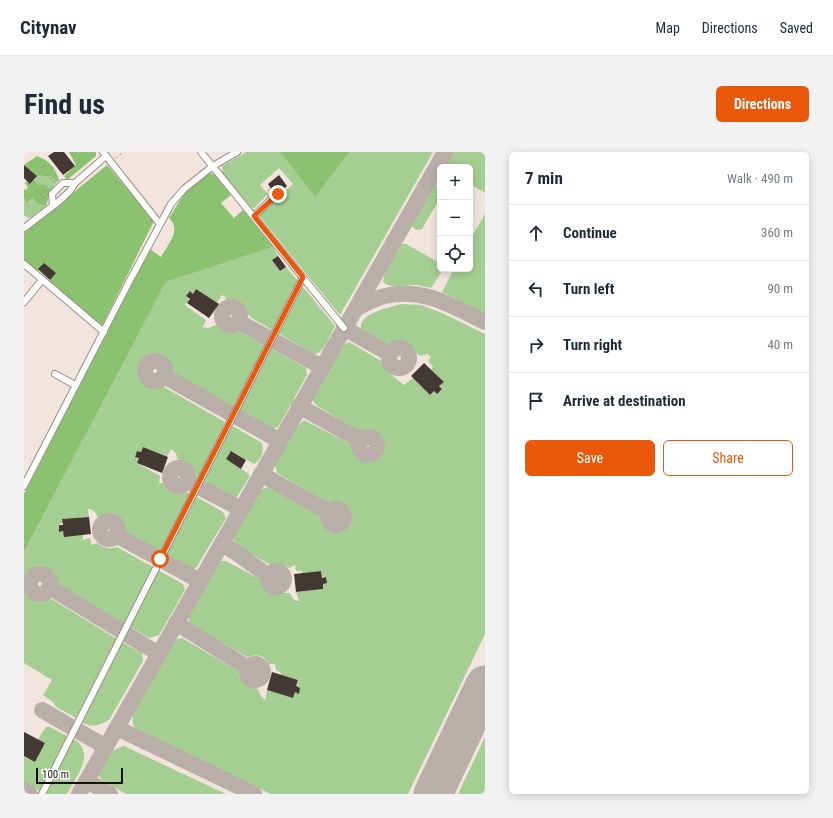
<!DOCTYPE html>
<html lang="en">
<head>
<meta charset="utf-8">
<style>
  :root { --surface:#fff; --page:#f2f2f3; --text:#1f2937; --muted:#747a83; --line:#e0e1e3; --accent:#ea580c }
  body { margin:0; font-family:"Roboto Condensed",sans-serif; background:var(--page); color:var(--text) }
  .controls { position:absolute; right:12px; top:12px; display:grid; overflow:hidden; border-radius:6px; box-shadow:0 2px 10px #0003 }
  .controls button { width:36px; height:36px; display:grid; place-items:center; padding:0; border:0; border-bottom:1px solid var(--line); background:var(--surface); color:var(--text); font:20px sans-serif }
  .scale { position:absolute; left:12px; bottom:10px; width:87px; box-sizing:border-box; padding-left:4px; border:2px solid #14100d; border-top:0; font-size:11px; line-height:14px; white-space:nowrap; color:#14100d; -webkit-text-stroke:3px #fff; paint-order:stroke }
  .stop { position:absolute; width:12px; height:12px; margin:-9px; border:3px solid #ea580c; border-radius:50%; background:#fff }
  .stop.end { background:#ea580c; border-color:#fff; box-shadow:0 1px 4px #0008 }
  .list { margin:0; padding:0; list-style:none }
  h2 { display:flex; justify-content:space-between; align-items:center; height:52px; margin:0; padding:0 16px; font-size:17px }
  h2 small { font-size:13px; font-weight:400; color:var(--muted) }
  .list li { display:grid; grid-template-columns:26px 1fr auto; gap:12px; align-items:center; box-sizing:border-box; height:56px; padding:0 16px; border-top:1px solid var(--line) }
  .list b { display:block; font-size:15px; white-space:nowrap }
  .list em { font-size:13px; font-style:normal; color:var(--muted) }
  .actions { display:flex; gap:8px; padding:12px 16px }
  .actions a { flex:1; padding:9px 0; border:1px solid var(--accent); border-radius:6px; text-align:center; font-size:14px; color:var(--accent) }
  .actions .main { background:var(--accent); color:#fff }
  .icon { flex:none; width:22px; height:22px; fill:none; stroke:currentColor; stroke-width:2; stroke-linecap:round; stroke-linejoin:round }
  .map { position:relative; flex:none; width:461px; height:642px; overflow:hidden; border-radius:6px }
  header { display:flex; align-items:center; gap:24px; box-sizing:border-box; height:56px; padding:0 20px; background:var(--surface); border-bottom:1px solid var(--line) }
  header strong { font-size:19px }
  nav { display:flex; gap:22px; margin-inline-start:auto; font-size:14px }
  .intro { display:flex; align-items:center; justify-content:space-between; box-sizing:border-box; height:96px; padding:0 24px }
  h1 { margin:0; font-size:28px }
  .button { padding:10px 18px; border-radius:6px; background:var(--accent); color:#fff; font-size:14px; font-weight:700 }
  main { display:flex; gap:24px; padding:0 24px }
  aside { flex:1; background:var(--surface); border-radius:6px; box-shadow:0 2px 10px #0003 }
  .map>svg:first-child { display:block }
  .green { fill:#a5cf92 }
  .forest { fill:#8ac26f }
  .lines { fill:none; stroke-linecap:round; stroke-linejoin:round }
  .taxiway { stroke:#baafa8; stroke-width:16 }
  .runway { stroke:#baafa8; stroke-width:39 }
  .building { fill:#443834 }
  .minor-casing { stroke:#9a8e86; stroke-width:8 }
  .path { stroke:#8f857f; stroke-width:1; stroke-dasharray:2 3; stroke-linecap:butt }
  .minor { stroke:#fff; stroke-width:6 }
  .route { stroke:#ea580c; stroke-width:5 }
</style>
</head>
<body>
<header>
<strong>Citynav</strong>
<nav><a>Map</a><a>Directions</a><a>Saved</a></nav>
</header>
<div class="intro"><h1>Find us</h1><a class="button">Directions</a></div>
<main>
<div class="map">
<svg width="461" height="642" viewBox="0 0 461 642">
  <rect width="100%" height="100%" fill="#f3e5dd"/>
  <g class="green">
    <path d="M 222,0 L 256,0 L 291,45 L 326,0 L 409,0 L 316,163 L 235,64 L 269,32 L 255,16 L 236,33 L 244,42 L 229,57 L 199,22 L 198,14 Z"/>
    <path d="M 428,0 L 461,0 L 461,41 L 446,32 L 446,15 L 421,15 L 420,13 Z"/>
    <path d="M 13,24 L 27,24 L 33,30 L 27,38 L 22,33 L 15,33 L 10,28 Z"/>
    <path d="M 412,33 L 416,33 L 416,46 L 398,77 L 392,78 L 387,74 L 389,70 L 409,35 Z"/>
    <path d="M 10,46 L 14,52 L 22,54 L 8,65 L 4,66 L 0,63 L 0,47 L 5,52 L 7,47 Z"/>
    <path d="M 461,62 L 461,161 L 418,140 L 430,117 L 446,117 L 446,88 Z"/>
    <path d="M 378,92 L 382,92 L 416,111 L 416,117 L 419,118 L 407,136 C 401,135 396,133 390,133 C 380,133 368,138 359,130 L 361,119 Z"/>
    <path d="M 249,95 L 254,104 L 248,108 L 256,119 L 262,115 L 273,128 L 248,178 C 241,173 232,170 226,164 C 215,156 224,148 202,149 L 201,145 L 198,143 L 193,151 L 172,137 L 169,142 L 166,139 L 162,144 L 165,148 L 161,153 L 182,168 L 179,175 L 184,176 L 192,173 L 208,180 L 215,179 L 241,193 L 209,255 L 146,219 C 143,210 138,207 129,206 L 121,211 L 120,211 L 117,216 L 119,217 L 117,222 C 122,233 128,235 139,232 L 140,235 L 201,270 L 174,325 L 169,323 L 170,318 L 162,311 L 153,307 L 152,301 L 147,297 L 143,304 L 119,295 L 117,300 L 113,299 L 111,304 L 115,306 L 113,311 L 136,324 L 135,331 L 140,331 L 149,340 L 167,341 L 137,400 L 102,380 L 97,370 L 93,367 L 74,366 L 71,360 L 67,357 L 64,357 L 65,365 L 38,367 L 39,371 L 35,372 L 36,379 L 59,383 L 59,388 L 66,386 L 68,393 L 73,391 C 80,396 85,398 93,395 L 129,415 L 100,472 L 30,431 C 22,414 17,421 5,423 C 0,433 2,441 13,446 L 24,443 L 26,446 L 93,487 L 52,566 L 31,554 L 30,551 L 19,543 L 28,528 L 0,511 L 0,400 L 142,130 Z"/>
    <path d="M 279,135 L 311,174 C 306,183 300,202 290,202 L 254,181 L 276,136 Z"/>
    <path d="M 377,152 L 397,153 L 418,161 L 461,182 L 461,482 L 384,642 L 247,642 L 113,578 L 109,572 L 108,561 L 151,488 L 158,486 L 214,519 L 223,532 L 234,537 L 237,544 L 241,548 L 243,538 L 269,546 L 271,540 L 275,541 L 276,536 L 272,534 L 275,528 L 257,523 L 257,521 L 252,518 L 251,512 L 245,512 C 240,503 233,502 223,505 L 166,472 L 164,464 L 196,409 L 202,409 L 236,427 L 239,435 L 246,441 L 266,441 C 268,446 270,449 275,449 L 272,440 L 299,437 L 299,432 L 303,431 L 302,425 L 298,425 L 297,419 L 278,421 L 278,419 L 272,419 L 271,413 L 265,416 L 256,412 L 245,412 L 212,394 L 209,385 L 237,338 L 243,335 C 252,340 294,360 298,365 C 301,369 301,375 306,378 C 314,381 323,375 326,369 L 325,367 L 326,362 L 318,352 L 306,353 L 253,321 L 251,312 L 273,275 L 280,268 L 330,294 L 335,303 L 339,306 C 347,308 355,305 359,298 L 357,297 C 359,283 350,278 337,281 L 292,253 L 289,249 L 289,244 C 296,232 313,194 325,190 L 359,210 L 364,220 L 380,233 L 389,226 L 406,243 L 410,239 L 413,242 L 418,237 L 415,234 L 419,230 L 407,217 L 409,215 L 404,209 L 407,205 L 403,202 L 396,204 C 386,197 380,192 368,195 L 337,177 C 334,161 367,155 377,152 Z"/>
    <path d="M 246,196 L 282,216 L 283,223 L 256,272 C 253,276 251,277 245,277 L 214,258 Z"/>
    <path d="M 207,273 L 238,291 C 240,299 238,308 230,312 L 208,299 L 202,307 L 222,320 L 226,324 L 213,345 L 210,346 L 178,329 Z"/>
    <path d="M 171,344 L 199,360 L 202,366 L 172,416 L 166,418 L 141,403 Z"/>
    <path d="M 134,418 L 159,432 L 161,438 L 135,483 L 125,486 L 105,474 Z"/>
    <path d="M 98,490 L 118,501 L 119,509 L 85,568 C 75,574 68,576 57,570 Z"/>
    <path d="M 22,575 L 26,575 L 43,584 L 16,639 L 0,630 L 0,604 L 11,609 L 21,591 L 14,587 Z"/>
    <path d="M 461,585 L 461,642 L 434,642 Z"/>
    <path d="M 49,587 C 73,600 52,625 43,642 L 21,642 Z"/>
    <path d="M 100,594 L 202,642 L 102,642 L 78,628 L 75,624 C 77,610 86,597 100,594 Z"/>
  </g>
  <g class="forest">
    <path d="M 45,0 L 72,0 L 72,4 L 43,28 L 40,24 L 52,13 Z"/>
    <path d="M 256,0 L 326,0 L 291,45 Z"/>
    <path d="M 13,4 C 26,9 31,15 35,28 L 33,30 L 27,24 L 13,24 L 0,13 Z"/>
    <path d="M 83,13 L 130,69 L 78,174 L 25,130 L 26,128 L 14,118 L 13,119 L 0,108 L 0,81 Z"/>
    <path d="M 185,21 L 192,23 L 207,43 L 197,51 L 210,66 L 219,58 L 249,95 L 142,130 L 0,400 L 0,342 L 126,97 L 137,105 C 144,92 158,78 145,66 L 160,42 Z"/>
    <path d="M 10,28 L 15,33 L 22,33 L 27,38 L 22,54 L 14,52 L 9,46 L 7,47 L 4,52 L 0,47 L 0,37 L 2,38 L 4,35 L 1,31 L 3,29 L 7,31 Z"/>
  </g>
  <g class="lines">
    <g class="taxiway">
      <circle cx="207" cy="164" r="9"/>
      <path d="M 335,155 C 343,151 352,146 361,144 C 399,135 428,154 461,170"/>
      <path d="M 215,170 L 298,215"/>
      <path d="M 320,176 L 366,202"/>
      <circle cx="375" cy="206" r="10"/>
      <circle cx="131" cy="219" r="10"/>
      <path d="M 140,224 L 256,289"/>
      <path d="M 275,254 L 337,289"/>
      <circle cx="344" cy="294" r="9"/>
      <circle cx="155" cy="325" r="9"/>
      <path d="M 237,322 L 306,361"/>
      <path d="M 163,329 L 217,357"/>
      <circle cx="312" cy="365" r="8"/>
      <circle cx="85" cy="378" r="9"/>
      <path d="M 92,383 L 176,429"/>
      <path d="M 198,391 L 245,424"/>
      <circle cx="252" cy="427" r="8"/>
      <circle cx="16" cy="432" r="10"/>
      <path d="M 25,435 L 135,502"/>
      <path d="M 152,471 L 224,516"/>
      <circle cx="231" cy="520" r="8"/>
      <path d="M 18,558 L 82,595"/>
      <path d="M 93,576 L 230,642"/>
      <path d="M 63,629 L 86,642"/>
      <path d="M 0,638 L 6,642"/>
      <path d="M 55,642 L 421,0"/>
    </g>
    <path class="runway" d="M 409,642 L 461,533"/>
  </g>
  <g class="building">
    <path d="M 30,0 L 40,0 L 51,14 L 39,23 L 24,4 Z"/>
    <path d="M 0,13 L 13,24 L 6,32 L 0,26 Z"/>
    <path d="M 255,23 L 263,34 L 258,38 L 254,33 L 248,38 L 244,32 Z"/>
    <path d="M 254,104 L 262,115 L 256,119 L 248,108 Z"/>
    <path d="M 20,111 L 32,121 L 26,128 L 14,117 Z"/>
    <path d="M 172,137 L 195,152 L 185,166 L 163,151 L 166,147 L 162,144 L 166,139 L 169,142 Z"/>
    <path d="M 400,211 L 420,230 L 415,234 L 418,237 L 413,242 L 410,239 L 406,243 L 387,224 Z"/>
    <path d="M 119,295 L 144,305 L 138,321 L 113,311 L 115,306 L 111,305 L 113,299 L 117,300 Z"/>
    <path d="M 207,299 L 222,308 L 217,317 L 202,307 Z"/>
    <path d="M 65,365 L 67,382 L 40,385 L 39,379 L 35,380 L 35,373 L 39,373 L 38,367 Z"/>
    <path d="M 297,419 L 298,426 L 302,425 L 303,431 L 299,432 L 299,437 L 272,440 L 270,422 Z"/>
    <path d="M 248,520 L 274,528 L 272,534 L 276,536 L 275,542 L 271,540 L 269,546 L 243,538 Z"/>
    <path d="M 0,580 L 21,591 L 11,610 L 0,604 Z"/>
  </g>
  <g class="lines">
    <g class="minor-casing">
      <g id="minor">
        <path d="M 79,0 L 135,71"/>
        <path d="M 177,0 L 320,176"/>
        <path d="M 29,53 L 28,42 L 39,31 L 51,31"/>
        <path d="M 230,64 L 253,42"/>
        <path d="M 0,76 L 34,50 L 46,39 L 51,31 L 82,4"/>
        <path d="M 0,112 L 80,180"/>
        <path d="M 0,150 L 18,128"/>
        <path d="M 31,222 L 51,233"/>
        <path d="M 0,334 L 105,130 L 147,52 L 160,37 L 189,14 L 213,0"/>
        <path d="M 18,642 L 279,125"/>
      </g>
    </g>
    <g class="path">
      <path d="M 92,6 L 99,0"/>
      <path d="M 22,23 L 31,30"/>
      <path d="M 12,38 L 22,47"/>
    </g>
    <use href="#minor" class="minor"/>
  </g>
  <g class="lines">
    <path class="route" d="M 136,407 L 279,125 L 230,64 L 254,42"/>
  </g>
</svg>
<div class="controls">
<button>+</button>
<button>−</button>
<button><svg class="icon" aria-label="locate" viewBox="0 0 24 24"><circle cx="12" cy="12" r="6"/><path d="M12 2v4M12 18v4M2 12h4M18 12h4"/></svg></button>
</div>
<div class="scale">100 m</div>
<div class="stop" style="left:136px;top:407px"></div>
<div class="stop end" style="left:254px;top:42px"></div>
</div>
<aside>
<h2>7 min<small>Walk · 490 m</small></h2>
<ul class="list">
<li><svg class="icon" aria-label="ahead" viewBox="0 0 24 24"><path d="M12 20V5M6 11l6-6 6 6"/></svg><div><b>Continue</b></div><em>360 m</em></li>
<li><svg class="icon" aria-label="left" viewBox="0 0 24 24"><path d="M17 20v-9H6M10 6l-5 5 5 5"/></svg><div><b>Turn left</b></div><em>90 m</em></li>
<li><svg class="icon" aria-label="right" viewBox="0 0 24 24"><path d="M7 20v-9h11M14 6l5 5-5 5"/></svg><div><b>Turn right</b></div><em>40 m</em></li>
<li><svg class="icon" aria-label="arrive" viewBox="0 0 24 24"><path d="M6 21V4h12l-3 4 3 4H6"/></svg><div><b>Arrive at destination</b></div></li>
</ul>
<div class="actions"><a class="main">Save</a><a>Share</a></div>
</aside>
</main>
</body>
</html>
